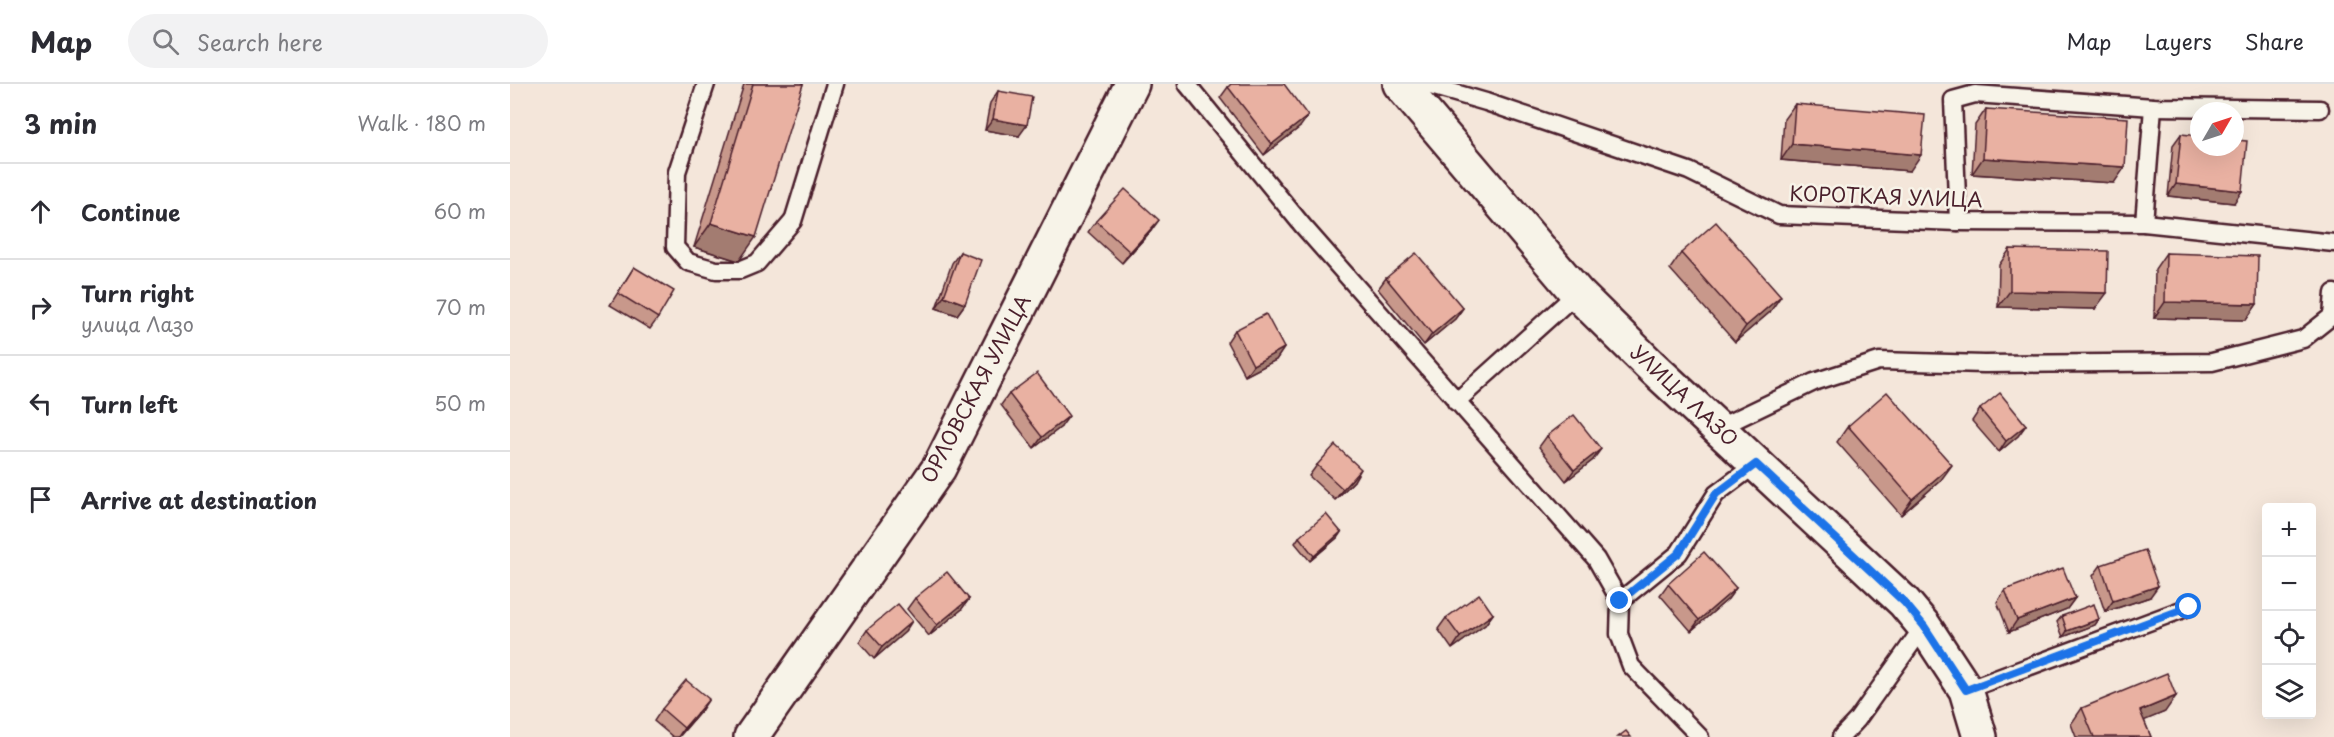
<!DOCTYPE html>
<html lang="en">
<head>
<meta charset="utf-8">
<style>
  :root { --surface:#fff; --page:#f2f2f3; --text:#2b2b33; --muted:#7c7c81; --line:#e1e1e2 }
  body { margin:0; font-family:"Playpen Sans",sans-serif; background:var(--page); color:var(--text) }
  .controls { position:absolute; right:18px; bottom:18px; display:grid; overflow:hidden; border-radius:6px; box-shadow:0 6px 24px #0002 }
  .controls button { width:54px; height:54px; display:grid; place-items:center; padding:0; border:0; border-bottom:2px solid var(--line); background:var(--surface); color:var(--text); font:30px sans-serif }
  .compass { position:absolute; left:1680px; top:18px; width:54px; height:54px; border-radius:50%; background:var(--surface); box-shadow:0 6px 24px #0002; rotate:51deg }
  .stop { position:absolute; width:18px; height:18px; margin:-14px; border:4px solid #1a73e8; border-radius:50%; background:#fff }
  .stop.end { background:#1a73e8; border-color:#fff; box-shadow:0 2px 6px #0008 }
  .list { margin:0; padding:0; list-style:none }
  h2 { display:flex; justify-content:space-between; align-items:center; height:78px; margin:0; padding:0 24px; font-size:26px }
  h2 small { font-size:20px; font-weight:400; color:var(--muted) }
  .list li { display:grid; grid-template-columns:39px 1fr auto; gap:18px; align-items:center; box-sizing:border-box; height:96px; padding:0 24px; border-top:2px solid var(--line) }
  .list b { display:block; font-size:22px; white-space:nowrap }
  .list p { margin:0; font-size:20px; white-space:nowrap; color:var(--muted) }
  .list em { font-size:20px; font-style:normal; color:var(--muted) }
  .icon { flex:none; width:33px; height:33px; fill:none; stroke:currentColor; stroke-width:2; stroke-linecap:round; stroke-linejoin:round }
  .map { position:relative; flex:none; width:1824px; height:653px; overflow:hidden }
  header { display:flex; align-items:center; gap:36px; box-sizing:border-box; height:84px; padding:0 30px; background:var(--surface); border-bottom:2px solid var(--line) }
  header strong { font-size:28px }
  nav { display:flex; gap:33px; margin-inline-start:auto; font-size:21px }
  .search { width:420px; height:54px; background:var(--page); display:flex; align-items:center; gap:15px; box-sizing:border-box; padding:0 21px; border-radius:33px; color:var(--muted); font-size:22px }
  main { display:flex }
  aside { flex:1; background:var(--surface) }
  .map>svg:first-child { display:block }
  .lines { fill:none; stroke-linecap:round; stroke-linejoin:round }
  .service-casing { stroke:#4a1f2b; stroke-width:21 }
  .minor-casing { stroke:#4a1f2b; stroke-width:38 }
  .tertiary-casing { stroke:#4a1f2b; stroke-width:38 }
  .service { stroke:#f7f3e8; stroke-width:16 }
  .minor { stroke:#f7f3e8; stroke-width:33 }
  .tertiary { stroke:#f7f3e8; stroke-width:33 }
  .wall { fill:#c8988b; stroke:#4a1f2b; stroke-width:1.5 }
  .shaded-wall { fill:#a37c71; stroke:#4a1f2b; stroke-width:1.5 }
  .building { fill:#e9b1a2; stroke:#4a1f2b; stroke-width:1.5 }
  .route { stroke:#1a73e8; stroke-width:8 }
  .labels { text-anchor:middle; stroke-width:5; stroke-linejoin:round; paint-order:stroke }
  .street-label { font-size:20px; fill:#4a1f2b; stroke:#f7f3e8 }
</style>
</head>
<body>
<header>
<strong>Map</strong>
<div class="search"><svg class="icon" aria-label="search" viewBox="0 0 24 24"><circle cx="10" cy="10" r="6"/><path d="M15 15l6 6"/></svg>Search here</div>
<nav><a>Map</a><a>Layers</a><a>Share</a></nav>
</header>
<main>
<aside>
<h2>3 min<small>Walk · 180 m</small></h2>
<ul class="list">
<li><svg class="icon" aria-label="ahead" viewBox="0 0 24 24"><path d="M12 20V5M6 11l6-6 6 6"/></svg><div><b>Continue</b></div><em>60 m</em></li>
<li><svg class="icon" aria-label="right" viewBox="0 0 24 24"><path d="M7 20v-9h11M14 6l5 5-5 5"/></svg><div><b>Turn right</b><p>улица Лазо</p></div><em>70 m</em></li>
<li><svg class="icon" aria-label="left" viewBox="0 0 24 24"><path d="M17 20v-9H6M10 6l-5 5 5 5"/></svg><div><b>Turn left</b></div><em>50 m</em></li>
<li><svg class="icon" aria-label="arrive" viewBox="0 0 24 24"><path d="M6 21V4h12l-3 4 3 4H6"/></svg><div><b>Arrive at destination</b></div></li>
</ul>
</aside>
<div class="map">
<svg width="1824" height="653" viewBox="0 0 1824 653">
  <rect width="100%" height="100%" fill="#f4e6da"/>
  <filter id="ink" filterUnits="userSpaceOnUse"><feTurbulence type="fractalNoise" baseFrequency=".0167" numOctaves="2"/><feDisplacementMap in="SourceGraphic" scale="12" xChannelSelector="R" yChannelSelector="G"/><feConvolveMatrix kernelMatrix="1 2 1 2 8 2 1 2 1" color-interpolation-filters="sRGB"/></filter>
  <g filter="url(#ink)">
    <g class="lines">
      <g class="service-casing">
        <g id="service">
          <path d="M 196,0 L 167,88 L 165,163 L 178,178 L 206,186 L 230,186 L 247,179 L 283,137 L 325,0"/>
          <path d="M 677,0 L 793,142 L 1086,475 L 1110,517 L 1109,550 L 1121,582 L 1190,653"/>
          <path d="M 914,0 L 976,18 L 1179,87 L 1269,131 L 1448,138 L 1634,139 L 1824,159"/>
          <path d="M 1448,138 L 1443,16 L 1465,10 L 1643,23 L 1810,25"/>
          <path d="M 1634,139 L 1643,23"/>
          <path d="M 946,318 L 1067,209"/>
          <path d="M 1208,344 L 1304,298 L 1369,277 L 1474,280 L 1702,278 L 1793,255 L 1822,232 L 1824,209"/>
          <path d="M 1110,517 L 1169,469 L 1206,410 L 1246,380"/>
          <path d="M 1456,606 L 1679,523"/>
          <path d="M 1331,653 L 1347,636 L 1414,542"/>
        </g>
      </g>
      <g class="minor-casing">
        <path id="minor" d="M 241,653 L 429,384 L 622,0"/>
      </g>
      <g class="tertiary-casing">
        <path id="tertiary" d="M 890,0 L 1067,209 L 1139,280 L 1394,518 L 1414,542 L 1456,606 L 1470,653"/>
      </g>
      <use href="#service" class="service"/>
      <use href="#minor" class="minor"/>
      <use href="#tertiary" class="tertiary"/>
    </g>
    <g class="wall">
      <path d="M 234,0 L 293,0 L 229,177 L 184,163 Z"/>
      <path d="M 718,3 L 790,43 L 754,71 L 710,14 Z"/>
      <path d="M 488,7 L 509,52 L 475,46 L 480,19 Z"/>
      <path d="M 1285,20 L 1400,87 L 1271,76 L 1274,35 Z"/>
      <path d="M 1476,25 L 1604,99 L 1462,90 L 1465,41 Z"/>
      <path d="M 1671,50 L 1724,119 L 1658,112 L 1663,61 Z"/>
      <path d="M 586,137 L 641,147 L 612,179 L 578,148 Z"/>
      <path d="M 1500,165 L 1585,225 L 1488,223 L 1489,181 Z"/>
      <path d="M 450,168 L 455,220 L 447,231 L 426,224 L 442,179 Z"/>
      <path d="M 1171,169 L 1260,228 L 1225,258 L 1160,185 Z"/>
      <path d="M 1656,169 L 1747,220 L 1736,236 L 1644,234 L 1645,185 Z"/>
      <path d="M 124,183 L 148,234 L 140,245 L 100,221 Z"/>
      <path d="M 876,194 L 953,224 L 945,235 L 914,261 L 868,205 Z"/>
      <path d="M 725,246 L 774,264 L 766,276 L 735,292 L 717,258 Z"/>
      <path d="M 499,310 L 551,343 L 524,364 L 491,321 Z"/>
      <path d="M 1470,325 L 1516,341 L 1508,352 L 1489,368 L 1462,337 Z"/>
      <path d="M 1338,342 L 1431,396 L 1391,431 L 1327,358 Z"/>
      <path d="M 1037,352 L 1083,376 L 1056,397 L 1029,363 Z"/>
      <path d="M 807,381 L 844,397 L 825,416 L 799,392 Z"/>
      <path d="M 831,448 L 827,454 L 800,477 L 785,459 L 789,453 Z"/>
      <path d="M 1591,481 L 1640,513 L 1595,528 L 1583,492 Z"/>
      <path d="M 1158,500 L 1226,504 L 1218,515 L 1181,547 L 1150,511 Z"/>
      <path d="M 1495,506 L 1565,514 L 1557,525 L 1499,548 L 1487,518 Z"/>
      <path d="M 405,514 L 459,515 L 451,526 L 419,552 L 397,525 Z"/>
      <path d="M 983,530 L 975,541 L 942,565 L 928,545 L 936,534 Z"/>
      <path d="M 1552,532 L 1589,535 L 1585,541 L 1553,553 L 1547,538 Z"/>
      <path d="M 357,546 L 395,548 L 364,575 L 349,558 Z"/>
      <path d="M 1572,624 L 1655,628 L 1634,636 L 1641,653 L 1566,653 L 1561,640 Z"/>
      <path d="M 152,625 L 191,627 L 169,653 L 163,653 L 144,637 Z"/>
    </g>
    <g class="shaded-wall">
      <path d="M 798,32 L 790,43 L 754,71 L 762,60 Z"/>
      <path d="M 483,35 L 517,41 L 509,52 L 475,46 Z"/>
      <path d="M 1282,60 L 1411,71 L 1400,87 L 1271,76 Z"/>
      <path d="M 1473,74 L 1615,83 L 1604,99 L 1462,90 Z"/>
      <path d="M 1666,100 L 1732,107 L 1724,119 L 1658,112 Z"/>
      <path d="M 649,136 L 641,147 L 612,179 L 620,168 Z"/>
      <path d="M 201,139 L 246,153 L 229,177 L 184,163 Z"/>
      <path d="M 1500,207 L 1597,209 L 1585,225 L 1488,223 Z"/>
      <path d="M 434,212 L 455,220 L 447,231 L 426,224 Z"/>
      <path d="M 1271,212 L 1260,228 L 1225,258 L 1236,242 Z"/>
      <path d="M 1655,218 L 1747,220 L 1736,236 L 1644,234 Z"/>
      <path d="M 953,224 L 945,235 L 914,261 L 922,250 Z"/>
      <path d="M 774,264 L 766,276 L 735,292 L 743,281 Z"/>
      <path d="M 559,332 L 551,343 L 524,364 L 532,353 Z"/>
      <path d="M 1516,341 L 1508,352 L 1489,368 L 1496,357 Z"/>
      <path d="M 1091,365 L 1083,376 L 1056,397 L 1064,386 Z"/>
      <path d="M 1442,381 L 1431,396 L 1391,431 L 1402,415 Z"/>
      <path d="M 851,385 L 844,397 L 825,416 L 833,405 Z"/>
      <path d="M 831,448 L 827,454 L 800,477 L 804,472 Z"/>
      <path d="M 1648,502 L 1640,513 L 1595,528 L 1603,517 Z"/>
      <path d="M 1226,504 L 1218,515 L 1181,547 L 1189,536 Z"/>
      <path d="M 1565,514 L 1557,525 L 1499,548 L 1507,536 Z"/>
      <path d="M 459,515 L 451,526 L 419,552 L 427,541 Z"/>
      <path d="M 983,530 L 975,541 L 942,565 L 950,553 Z"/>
      <path d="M 1589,535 L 1585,541 L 1553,553 L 1557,547 Z"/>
      <path d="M 402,537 L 395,548 L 364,575 L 372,563 Z"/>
      <path d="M 1666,612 L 1655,628 L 1619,643 L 1630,627 Z"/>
      <path d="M 199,615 L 191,627 L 168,653 L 174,644 Z"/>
    </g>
    <g class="building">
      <path d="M 243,0 L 293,0 L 246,153 L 201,139 Z"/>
      <path d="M 721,0 L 774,0 L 798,32 L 762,60 L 718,3 Z"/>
      <path d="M 488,7 L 522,13 L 517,41 L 483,35 Z"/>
      <path d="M 1285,20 L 1415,31 L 1411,71 L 1282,60 Z"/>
      <path d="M 1476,25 L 1618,34 L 1615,83 L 1473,74 Z"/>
      <path d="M 1671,50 L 1689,52 L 1689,63 L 1725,63 L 1725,56 L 1737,57 L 1732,107 L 1666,100 Z"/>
      <path d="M 615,105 L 649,136 L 620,168 L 586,137 Z"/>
      <path d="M 1206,138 L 1271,212 L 1236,242 L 1171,169 Z"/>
      <path d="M 1500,165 L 1598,167 L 1597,209 L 1500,207 Z"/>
      <path d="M 450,168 L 471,176 L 455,220 L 434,212 Z"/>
      <path d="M 906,169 L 953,224 L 922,250 L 876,194 Z"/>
      <path d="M 1656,169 L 1748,172 L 1747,220 L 1655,218 Z"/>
      <path d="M 124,183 L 164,207 L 148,234 L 108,209 Z"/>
      <path d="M 756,230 L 774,264 L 743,281 L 725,246 Z"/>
      <path d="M 527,289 L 559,332 L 532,353 L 499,310 Z"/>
      <path d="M 1377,308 L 1442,381 L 1402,415 L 1338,342 Z"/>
      <path d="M 1490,309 L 1516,341 L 1496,357 L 1470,325 Z"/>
      <path d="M 1064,331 L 1091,365 L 1064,386 L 1037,352 Z"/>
      <path d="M 825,361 L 851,385 L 833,405 L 807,381 Z"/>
      <path d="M 816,430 L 831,448 L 804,472 L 789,453 Z"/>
      <path d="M 1635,466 L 1648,502 L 1603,517 L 1591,481 Z"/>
      <path d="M 1194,468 L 1226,504 L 1189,536 L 1158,500 Z"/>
      <path d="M 1553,484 L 1565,514 L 1507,536 L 1495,506 Z"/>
      <path d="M 437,488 L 459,515 L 427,541 L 405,514 Z"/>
      <path d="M 969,510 L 983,530 L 950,553 L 936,534 Z"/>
      <path d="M 388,520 L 402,537 L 372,563 L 357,546 Z"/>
      <path d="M 1584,520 L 1589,535 L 1557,547 L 1552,532 Z"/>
      <path d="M 1657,589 L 1666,612 L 1630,627 L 1641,653 L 1584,653 L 1572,624 Z"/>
      <path d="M 176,596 L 199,615 L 174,644 L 152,625 Z"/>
      <path d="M 1116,647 L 1121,653 L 1108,653 Z"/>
    </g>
  </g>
  <g class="lines" filter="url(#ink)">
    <path class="route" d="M 1110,517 L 1169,469 L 1206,410 L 1246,380 L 1394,518 L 1414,542 L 1456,606 L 1679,523"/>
  </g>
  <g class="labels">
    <g class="street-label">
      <text transform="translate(1376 113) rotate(2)" y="7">КОРОТКАЯ УЛИЦА</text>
      <text transform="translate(466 305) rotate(-62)" y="7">ОРЛОВСКАЯ УЛИЦА</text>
      <text transform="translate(1174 312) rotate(43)" y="7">УЛИЦА ЛАЗО</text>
    </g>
  </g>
</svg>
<div class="controls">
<button>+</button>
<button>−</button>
<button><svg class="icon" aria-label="locate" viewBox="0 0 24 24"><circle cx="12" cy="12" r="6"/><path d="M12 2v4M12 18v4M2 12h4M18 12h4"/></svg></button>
<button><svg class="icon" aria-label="layers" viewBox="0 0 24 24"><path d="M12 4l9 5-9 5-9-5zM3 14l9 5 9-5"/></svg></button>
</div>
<svg class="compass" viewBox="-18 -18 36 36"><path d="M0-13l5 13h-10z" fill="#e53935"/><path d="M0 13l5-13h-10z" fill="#7c7c81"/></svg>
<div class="stop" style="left:1679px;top:523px"></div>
<div class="stop end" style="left:1110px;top:517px"></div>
</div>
</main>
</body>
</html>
